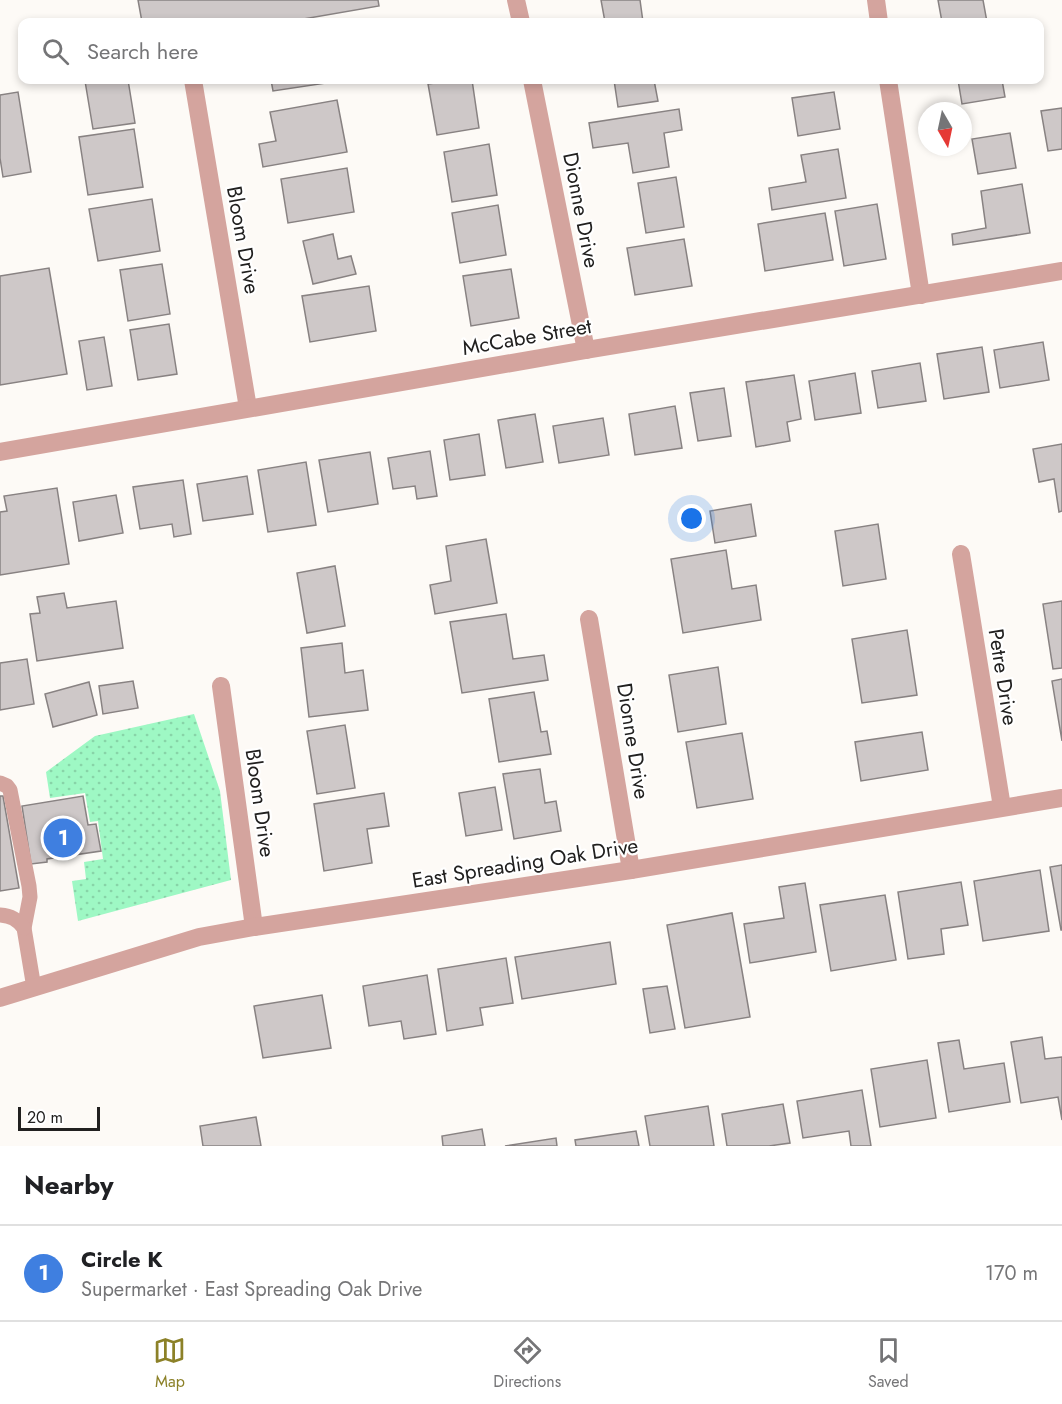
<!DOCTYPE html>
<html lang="en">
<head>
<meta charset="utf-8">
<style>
  :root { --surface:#fff; --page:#f6f6f6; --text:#202124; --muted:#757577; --line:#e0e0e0; --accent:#8c8128 }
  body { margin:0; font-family:Jost,sans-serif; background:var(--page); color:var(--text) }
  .compass { position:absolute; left:918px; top:102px; width:54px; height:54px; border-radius:50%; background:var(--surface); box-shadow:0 3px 9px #0003; rotate:171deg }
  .scale { position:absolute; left:18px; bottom:15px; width:82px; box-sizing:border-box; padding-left:6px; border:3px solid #21201f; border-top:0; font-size:16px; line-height:21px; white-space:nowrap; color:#21201f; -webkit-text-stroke:4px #fff; paint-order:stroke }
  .you { position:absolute; left:692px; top:519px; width:21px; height:21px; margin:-15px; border:4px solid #fff; border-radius:50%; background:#1a73e8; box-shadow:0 0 0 9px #1a73e833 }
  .badge { display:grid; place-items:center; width:39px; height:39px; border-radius:50%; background:var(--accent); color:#fff; font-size:20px; font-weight:700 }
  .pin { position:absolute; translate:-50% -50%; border:3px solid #fff; box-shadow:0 2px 6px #0006 }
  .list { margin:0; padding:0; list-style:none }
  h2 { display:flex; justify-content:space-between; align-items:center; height:78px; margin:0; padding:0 24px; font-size:26px }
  h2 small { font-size:20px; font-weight:400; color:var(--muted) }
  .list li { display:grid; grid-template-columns:39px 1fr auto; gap:18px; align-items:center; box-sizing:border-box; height:96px; padding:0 24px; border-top:2px solid var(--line) }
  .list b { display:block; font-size:22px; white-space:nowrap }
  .list p { margin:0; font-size:20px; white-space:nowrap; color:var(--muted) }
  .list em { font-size:20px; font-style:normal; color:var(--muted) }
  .icon { flex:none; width:33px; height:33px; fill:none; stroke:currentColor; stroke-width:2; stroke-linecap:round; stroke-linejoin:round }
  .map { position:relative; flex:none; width:1062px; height:1146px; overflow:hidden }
  .search { position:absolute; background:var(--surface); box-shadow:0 3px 9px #0003; left:18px; right:18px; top:18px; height:66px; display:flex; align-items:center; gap:15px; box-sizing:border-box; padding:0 21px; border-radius:12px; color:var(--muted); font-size:22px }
  .sheet { height:174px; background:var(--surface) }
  nav { display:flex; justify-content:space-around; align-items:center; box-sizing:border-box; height:84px; border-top:2px solid var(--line); background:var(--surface); font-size:16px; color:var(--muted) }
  nav a { display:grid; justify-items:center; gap:3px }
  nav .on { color:var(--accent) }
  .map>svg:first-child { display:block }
  .grass { fill:url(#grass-dots) }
  .building { fill:#cec8c8; stroke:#888282; stroke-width:1.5 }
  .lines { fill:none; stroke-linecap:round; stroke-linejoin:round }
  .lane { stroke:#d4a49e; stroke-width:15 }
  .street { stroke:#d4a49e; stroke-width:18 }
  .labels { text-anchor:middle; stroke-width:4.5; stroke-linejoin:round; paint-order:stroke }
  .street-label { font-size:21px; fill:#21201f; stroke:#fff }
</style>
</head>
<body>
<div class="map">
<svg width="1062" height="1146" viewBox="0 0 1062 1146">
  <defs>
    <pattern id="grass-dots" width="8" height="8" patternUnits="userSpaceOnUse" patternTransform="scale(1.5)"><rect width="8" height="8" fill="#9ef8c4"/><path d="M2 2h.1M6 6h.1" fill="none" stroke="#88d4a8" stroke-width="1.8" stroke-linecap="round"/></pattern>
  </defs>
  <rect width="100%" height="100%" fill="#fdfaf6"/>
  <path class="grass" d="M 194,714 L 220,791 L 231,880 L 78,921 L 72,881 L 86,879 L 84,862 L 103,859 L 98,821 L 90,822 L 85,793 L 50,798 L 46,772 L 95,736 Z"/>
  <g class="building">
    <path d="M 138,0 L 378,0 L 379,6 L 286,22 L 142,22 Z"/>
    <path d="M 601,0 L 640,0 L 643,22 L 605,22 Z"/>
    <path d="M 938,0 L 983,0 L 987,22 L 942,22 Z"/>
    <path d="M 92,80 L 128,80 L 135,123 L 93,129 L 85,81 Z"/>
    <path d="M 271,80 L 332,80 L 333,82 L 273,91 Z"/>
    <path d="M 455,80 L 472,80 L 479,128 L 437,135 L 428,84 Z"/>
    <path d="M 614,80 L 654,80 L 658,101 L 618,107 Z"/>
    <path d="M 958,80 L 1002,80 L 1005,97 L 962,104 Z"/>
    <path d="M 18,92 L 31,172 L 3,177 L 0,158 L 0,95 Z"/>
    <path d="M 834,92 L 840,129 L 798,136 L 792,98 Z"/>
    <path d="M 337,100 L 347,152 L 263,167 L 259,144 L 276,141 L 270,112 Z"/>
    <path d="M 1062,108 L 1062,149 L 1048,151 L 1041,111 Z"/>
    <path d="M 679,109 L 682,130 L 664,133 L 669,167 L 633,173 L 628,143 L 593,148 L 589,123 Z"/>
    <path d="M 134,129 L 143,187 L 88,195 L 79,137 Z"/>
    <path d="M 1010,133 L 1016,168 L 978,174 L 972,139 Z"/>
    <path d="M 489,144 L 497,195 L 452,202 L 444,152 Z"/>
    <path d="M 838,149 L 846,198 L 772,210 L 769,188 L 806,182 L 801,155 Z"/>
    <path d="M 347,168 L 354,212 L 288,223 L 281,179 Z"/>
    <path d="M 676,177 L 684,227 L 646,233 L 638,183 Z"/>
    <path d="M 1022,184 L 1030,233 L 953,245 L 952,234 L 986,228 L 981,191 Z"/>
    <path d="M 152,199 L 160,251 L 98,261 L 89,209 Z"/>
    <path d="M 877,204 L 886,259 L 844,266 L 835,211 Z"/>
    <path d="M 498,205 L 506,255 L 460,263 L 452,213 Z"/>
    <path d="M 825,213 L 833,260 L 765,271 L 758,224 Z"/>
    <path d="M 333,234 L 338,259 L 351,256 L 356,274 L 313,284 L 303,241 Z"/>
    <path d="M 684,239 L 692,286 L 635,295 L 627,248 Z"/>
    <path d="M 162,264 L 170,314 L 128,321 L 120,270 Z"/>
    <path d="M 49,268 L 67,374 L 0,385 L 0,276 Z"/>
    <path d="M 511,269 L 519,318 L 471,326 L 463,276 Z"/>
    <path d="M 369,286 L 376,331 L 310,342 L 302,296 Z"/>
    <path d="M 169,324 L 177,374 L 138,380 L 130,330 Z"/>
    <path d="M 104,337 L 112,386 L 87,390 L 79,341 Z"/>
    <path d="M 1043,342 L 1049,380 L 1000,388 L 994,350 Z"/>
    <path d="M 982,347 L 989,392 L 944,399 L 937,354 Z"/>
    <path d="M 920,363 L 926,401 L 878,408 L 872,371 Z"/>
    <path d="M 855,373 L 861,413 L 815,420 L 809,381 Z"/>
    <path d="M 794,375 L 801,419 L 787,422 L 790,441 L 756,447 L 746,382 Z"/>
    <path d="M 724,388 L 731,436 L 698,441 L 690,393 Z"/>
    <path d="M 675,406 L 682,448 L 635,455 L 629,414 Z"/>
    <path d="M 535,414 L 543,462 L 506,468 L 498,420 Z"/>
    <path d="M 603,418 L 609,455 L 559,463 L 553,426 Z"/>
    <path d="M 479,434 L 485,475 L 450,480 L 444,440 Z"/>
    <path d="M 1062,444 L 1062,511 L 1059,512 L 1054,479 L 1039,482 L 1033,449 Z"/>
    <path d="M 430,451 L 437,496 L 417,499 L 415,486 L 393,489 L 388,458 Z"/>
    <path d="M 370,452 L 378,504 L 328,512 L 319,460 Z"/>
    <path d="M 306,462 L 316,525 L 268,532 L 258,470 Z"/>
    <path d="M 247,476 L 253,514 L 203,521 L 197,484 Z"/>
    <path d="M 183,480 L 191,534 L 174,537 L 172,524 L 140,529 L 133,487 Z"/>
    <path d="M 57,488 L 69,564 L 0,575 L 0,512 L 7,511 L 4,496 Z"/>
    <path d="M 116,495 L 123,533 L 79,541 L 73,502 Z"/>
    <path d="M 751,504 L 756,536 L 715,543 L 710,511 Z"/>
    <path d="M 878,524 L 886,579 L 843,586 L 835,531 Z"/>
    <path d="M 486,539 L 497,603 L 435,614 L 430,585 L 451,581 L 446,546 Z"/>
    <path d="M 726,550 L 732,589 L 756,585 L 761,620 L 683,633 L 671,559 Z"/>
    <path d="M 335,566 L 345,626 L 307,633 L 297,573 Z"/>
    <path d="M 64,593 L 67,608 L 116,601 L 123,648 L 37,661 L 30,614 L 40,613 L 37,597 Z"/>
    <path d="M 1062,601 L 1062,668 L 1053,669 L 1043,604 Z"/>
    <path d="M 506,614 L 513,659 L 544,655 L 548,680 L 462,693 L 450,622 Z"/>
    <path d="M 907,630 L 917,695 L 862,703 L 852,639 Z"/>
    <path d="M 342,643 L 345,673 L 363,670 L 368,710 L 309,717 L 301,648 Z"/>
    <path d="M 27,659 L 34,704 L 0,710 L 0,663 Z"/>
    <path d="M 718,667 L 726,724 L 678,732 L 669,675 Z"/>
    <path d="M 1062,679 L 1062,741 L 1052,681 Z"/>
    <path d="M 133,681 L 138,708 L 103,714 L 99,686 Z"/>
    <path d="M 89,682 L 97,715 L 53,727 L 45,694 Z"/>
    <path d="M 534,692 L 541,732 L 547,731 L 551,754 L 499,762 L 489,699 Z"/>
    <path d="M 345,725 L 355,788 L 317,794 L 307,731 Z"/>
    <path d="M 922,732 L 928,770 L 861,781 L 855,742 Z"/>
    <path d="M 742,733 L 753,799 L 697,808 L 686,742 Z"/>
    <path d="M 540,769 L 545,803 L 556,801 L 561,831 L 514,839 L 503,774 Z"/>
    <path d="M 495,787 L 502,830 L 466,836 L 459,793 Z"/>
    <path d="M 384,793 L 389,826 L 367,829 L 372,863 L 324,871 L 314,804 Z"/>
    <path d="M 0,796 L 3,796 L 19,888 L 0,891 Z"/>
    <path d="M 83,796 L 88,825 L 96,824 L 101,851 L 47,859 L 47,862 L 31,864 L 22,806 Z"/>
    <path d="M 1062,865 L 1062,930 L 1061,930 L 1050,867 Z"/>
    <path d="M 1040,870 L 1049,931 L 983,941 L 974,881 Z"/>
    <path d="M 961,882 L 968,925 L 941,929 L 944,954 L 908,959 L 898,892 Z"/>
    <path d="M 805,883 L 816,952 L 750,963 L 744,924 L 784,918 L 779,887 Z"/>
    <path d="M 885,895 L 896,960 L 831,971 L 820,905 Z"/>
    <path d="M 732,913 L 750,1017 L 685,1028 L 667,925 Z"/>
    <path d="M 610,942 L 616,984 L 522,999 L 515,957 Z"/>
    <path d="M 506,958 L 513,1003 L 480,1008 L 483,1025 L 447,1031 L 438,969 Z"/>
    <path d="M 427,975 L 436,1034 L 404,1039 L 401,1021 L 369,1026 L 363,986 Z"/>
    <path d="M 667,986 L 675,1029 L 650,1033 L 643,989 Z"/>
    <path d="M 322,995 L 331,1048 L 263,1058 L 254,1006 Z"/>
    <path d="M 1042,1037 L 1045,1059 L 1062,1057 L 1062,1120 L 1058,1097 L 1021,1103 L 1011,1042 Z"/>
    <path d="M 959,1040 L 964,1069 L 1004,1063 L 1010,1102 L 949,1112 L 938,1043 Z"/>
    <path d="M 927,1060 L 936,1118 L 880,1127 L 871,1069 Z"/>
    <path d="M 862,1090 L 871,1146 L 851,1146 L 849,1131 L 803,1138 L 797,1101 Z"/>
    <path d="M 783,1104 L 790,1143 L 769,1146 L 727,1146 L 722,1114 Z"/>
    <path d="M 708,1106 L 714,1146 L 650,1146 L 645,1116 Z"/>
    <path d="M 256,1117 L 261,1146 L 203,1146 L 200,1126 Z"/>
    <path d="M 482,1129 L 485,1146 L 443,1146 L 442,1136 Z"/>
    <path d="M 636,1131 L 639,1146 L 576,1146 L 575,1140 Z"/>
    <path d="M 556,1138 L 557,1146 L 505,1146 Z"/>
  </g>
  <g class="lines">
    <g class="lane">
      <path d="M 0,783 L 7,786 L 10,790 L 29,886 L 30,897 L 24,928 L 34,988"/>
      <path d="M 0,915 C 11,916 17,919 24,928"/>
    </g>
    <g class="street">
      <path d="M 516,0 L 521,22"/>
      <path d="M 876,0 L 879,22"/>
      <path d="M 193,80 L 248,408"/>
      <path d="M 532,80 L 586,350"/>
      <path d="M 888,80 L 921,295"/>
      <path d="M 0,452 L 586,350 L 1062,271"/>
      <path d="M 961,554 L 1002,807"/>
      <path d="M 589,619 L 631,870"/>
      <path d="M 221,686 L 254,927"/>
      <path d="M 0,998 L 199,937 L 254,927 L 631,870 L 1062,798"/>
    </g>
  </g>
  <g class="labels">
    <g class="street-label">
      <text transform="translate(581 210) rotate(79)" y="7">Dionne Drive</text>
      <text transform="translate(243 240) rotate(80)" y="7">Bloom Drive</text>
      <text transform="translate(527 337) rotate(-10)" y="7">McCabe Street</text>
      <text transform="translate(1003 677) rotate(81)" y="7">Petre Drive</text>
      <text transform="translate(633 741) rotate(81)" y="7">Dionne Drive</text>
      <text transform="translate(260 803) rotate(82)" y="7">Bloom Drive</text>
      <text transform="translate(525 863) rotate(-9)" y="7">East Spreading Oak Drive</text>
    </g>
  </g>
</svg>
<svg class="compass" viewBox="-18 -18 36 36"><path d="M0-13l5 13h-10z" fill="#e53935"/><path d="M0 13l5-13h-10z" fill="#757577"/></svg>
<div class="scale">20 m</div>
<div class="you"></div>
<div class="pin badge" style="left:63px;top:838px;background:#3f7fe0">1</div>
<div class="search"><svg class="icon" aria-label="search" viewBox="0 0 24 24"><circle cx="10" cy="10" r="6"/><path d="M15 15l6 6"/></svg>Search here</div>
</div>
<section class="sheet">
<h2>Nearby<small></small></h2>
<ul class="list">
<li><span class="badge" style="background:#3f7fe0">1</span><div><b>Circle K</b><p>Supermarket · East Spreading Oak Drive</p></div><em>170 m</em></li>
</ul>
</section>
<nav>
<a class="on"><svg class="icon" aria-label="map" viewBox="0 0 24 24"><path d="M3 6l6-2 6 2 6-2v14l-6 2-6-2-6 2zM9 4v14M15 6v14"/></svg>Map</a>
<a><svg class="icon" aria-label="directions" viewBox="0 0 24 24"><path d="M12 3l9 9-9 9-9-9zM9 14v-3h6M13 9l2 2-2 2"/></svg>Directions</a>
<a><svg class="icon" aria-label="saved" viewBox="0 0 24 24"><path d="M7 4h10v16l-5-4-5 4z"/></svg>Saved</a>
</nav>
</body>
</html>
